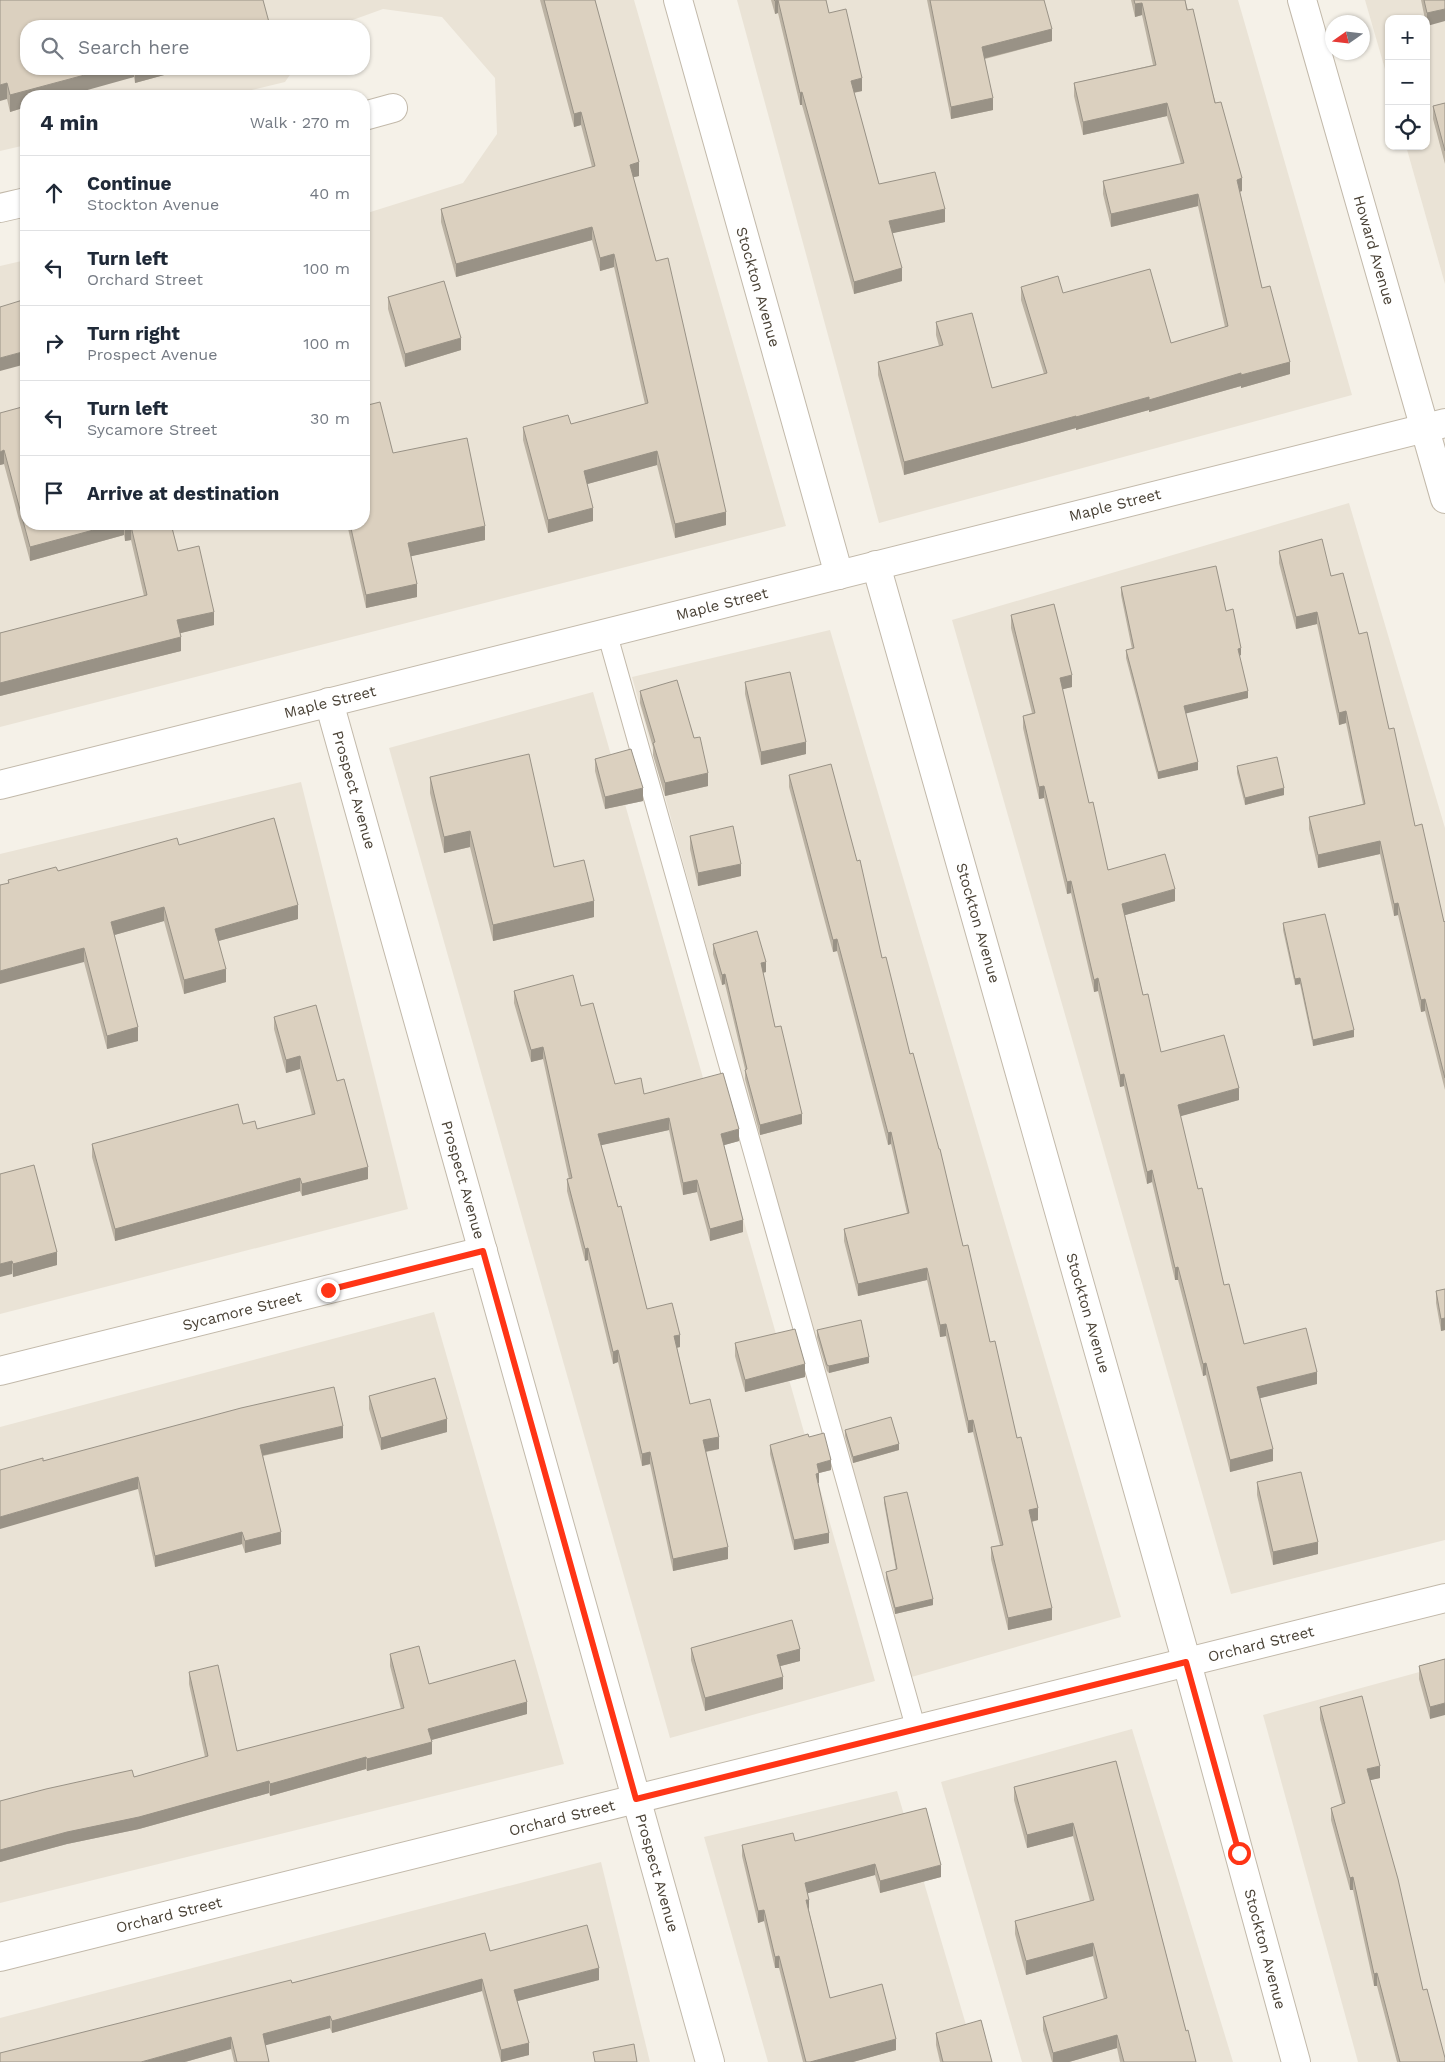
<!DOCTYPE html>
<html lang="en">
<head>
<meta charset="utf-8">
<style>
  :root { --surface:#fff; --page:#f6f6f7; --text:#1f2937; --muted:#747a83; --line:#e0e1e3 }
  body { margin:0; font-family:"Work Sans",sans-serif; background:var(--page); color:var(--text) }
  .controls { position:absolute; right:15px; top:15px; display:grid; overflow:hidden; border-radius:10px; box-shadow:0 1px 4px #0004 }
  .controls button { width:45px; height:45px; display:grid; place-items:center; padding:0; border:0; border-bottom:1px solid var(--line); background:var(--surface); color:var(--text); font:25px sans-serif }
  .compass { position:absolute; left:1325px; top:15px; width:45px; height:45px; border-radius:50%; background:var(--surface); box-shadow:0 1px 4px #0004; rotate:256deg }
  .stop { position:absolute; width:15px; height:15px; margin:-11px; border:4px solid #ff3516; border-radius:50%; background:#fff }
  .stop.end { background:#ff3516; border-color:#fff; box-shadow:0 1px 5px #0008 }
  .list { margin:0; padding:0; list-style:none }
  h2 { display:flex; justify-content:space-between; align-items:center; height:65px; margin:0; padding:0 20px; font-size:21px }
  h2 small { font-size:16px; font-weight:400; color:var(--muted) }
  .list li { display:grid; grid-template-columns:32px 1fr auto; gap:15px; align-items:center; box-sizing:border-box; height:75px; padding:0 20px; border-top:1px solid var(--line) }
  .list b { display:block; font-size:19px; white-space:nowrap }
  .list p { margin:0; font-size:16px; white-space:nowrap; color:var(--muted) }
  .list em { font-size:16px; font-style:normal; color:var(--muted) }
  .icon { flex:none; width:28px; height:28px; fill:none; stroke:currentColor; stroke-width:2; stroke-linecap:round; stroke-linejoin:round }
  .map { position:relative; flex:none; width:1445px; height:2062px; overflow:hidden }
  .search { position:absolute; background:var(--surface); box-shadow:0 1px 4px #0004; left:20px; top:20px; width:350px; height:55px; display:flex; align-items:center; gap:12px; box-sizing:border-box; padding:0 18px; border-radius:20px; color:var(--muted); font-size:19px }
  .panel { position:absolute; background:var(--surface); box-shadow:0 1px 4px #0004; left:20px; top:90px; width:350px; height:440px; border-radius:20px }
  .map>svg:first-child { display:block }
  .residential { fill:#eae3d6 }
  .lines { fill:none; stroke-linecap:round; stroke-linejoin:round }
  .service-casing { stroke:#c2b9aa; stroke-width:21 }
  .minor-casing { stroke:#c2b9aa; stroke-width:30 }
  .service { stroke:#fff; stroke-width:19 }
  .minor { stroke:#fff; stroke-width:28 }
  .wall { fill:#bcb3a4 }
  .shaded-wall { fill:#999286 }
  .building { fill:#dbd0bf; stroke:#999286 }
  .route { stroke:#ff3516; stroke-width:6 }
  .labels { text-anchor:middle; stroke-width:5; stroke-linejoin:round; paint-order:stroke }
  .street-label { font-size:15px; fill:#4a4236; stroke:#fff }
</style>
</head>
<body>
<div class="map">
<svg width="1445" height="2062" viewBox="0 0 1445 2062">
  <rect width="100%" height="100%" fill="#f5f1e8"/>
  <g class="residential">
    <path d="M 0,0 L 634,0 L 786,526 L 0,727 L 0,266 L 26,260 L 26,524 L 364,524 L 364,214 L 463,183 L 497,134 L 495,78 L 442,17 L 383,9 L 336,26 L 26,26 L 26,69 L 294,69 L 285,82 L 227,96 L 26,96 L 26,145 L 0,151 Z"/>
    <path d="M 737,0 L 1238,0 L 1352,395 L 879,523 Z"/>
    <path d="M 1365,0 L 1445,0 L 1445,284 L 1406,146 L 1426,146 L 1426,19 L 1389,19 L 1389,83 Z"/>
    <path d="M 1349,503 L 1445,828 L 1445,1540 L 1231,1594 L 952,620 Z"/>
    <path d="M 830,630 L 1121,1617 L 908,1678 L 632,677 Z"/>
    <path d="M 593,692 L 875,1681 L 670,1738 L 389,748 Z"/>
    <path d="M 301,782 L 408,1209 L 0,1314 L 0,854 Z"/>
    <path d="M 434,1312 L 564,1764 L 0,1903 L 0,1427 Z"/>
    <path d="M 1445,1665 L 1445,2062 L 1358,2062 L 1263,1715 Z"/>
    <path d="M 1132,1729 L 1233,2062 L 1022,2062 L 941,1782 Z"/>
    <path d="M 897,1791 L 977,2062 L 768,2062 L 704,1837 Z"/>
    <path d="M 601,1862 L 650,2062 L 0,2062 L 0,2018 Z"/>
  </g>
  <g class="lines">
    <g class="service-casing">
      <path id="service" d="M 607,633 L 916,1729"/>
    </g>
    <g class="minor-casing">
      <g id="minor">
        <path d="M 678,0 L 839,575"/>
        <path d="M 1302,0 L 1445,499"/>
        <path d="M 364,116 L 393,108"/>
        <path d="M 0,208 L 26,202"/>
        <path d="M 876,565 L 1187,1663 L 1296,2062"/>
        <path d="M 329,702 L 710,2062"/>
        <path d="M 0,785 L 1445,423"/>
        <path d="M 0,1371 L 483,1251"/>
        <path d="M 0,1957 L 1445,1598"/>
      </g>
    </g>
    <use href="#service" class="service"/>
    <use href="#minor" class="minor"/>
  </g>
  <g class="wall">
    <path d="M 0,0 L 263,2 L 26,69 L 186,69 L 135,83 L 134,77 L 26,96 L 26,107 L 10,112 L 7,99 Z"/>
    <path d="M 540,0 L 595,0 L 639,176 L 633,177 L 726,525 L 675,538 L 657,465 L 587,484 L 593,521 L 548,533 L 523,440 L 523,427 L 571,424 L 645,404 L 614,267 L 600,271 L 592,240 L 456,277 L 441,222 L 441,209 L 592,167 L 581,125 L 574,127 Z"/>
    <path d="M 771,0 L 826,0 L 829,13 L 862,91 L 854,93 L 879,184 L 945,222 L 892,233 L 902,281 L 854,294 L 802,105 L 800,105 L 778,13 L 775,14 Z"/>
    <path d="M 927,0 L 1044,0 L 1052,41 L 985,59 L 993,110 L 951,119 Z"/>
    <path d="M 1131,0 L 1185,0 L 1242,191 L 1240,192 L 1262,288 L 1290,374 L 1241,388 L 1241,386 L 1149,412 L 1149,410 L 1076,430 L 1076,428 L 904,475 L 878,375 L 878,362 L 939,346 L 936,335 L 936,322 L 992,388 L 1044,374 L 1021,300 L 1021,287 L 1063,293 L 1171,343 L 1225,327 L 1198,206 L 1111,227 L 1103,194 L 1103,181 L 1181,164 L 1167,116 L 1083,135 L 1074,96 L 1074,83 L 1153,65 L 1142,15 L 1135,17 Z"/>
    <path d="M 1421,0 L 1445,0 L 1427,26 L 1426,19 L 1425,19 Z"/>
    <path d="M 1445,103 L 1445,164 L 1433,119 L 1433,106 Z"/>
    <path d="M 388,297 L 461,350 L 405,367 L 388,309 Z"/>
    <path d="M 0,413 L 26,524 L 171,524 L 178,551 L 214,625 L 180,633 L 181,651 L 0,696 L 0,633 L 144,596 L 131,540 L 125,541 L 124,535 L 30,561 L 4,464 L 0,465 Z"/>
    <path d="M 393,453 L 485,540 L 411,556 L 417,597 L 366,608 L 347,524 L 364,524 Z"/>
    <path d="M 1279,551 L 1331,576 L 1359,634 L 1389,729 L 1415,826 L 1444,922 L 1445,921 L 1445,1090 L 1425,1011 L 1421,1012 L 1398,915 L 1394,916 L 1380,854 L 1318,868 L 1309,829 L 1309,817 L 1363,804 L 1346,723 L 1339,725 L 1317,624 L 1296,629 L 1279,563 Z"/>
    <path d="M 1121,587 L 1226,611 L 1241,655 L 1239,656 L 1248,698 L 1185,713 L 1198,770 L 1158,779 L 1126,658 L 1126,650 L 1132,649 L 1121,595 Z"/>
    <path d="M 1011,615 L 1072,687 L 1062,689 L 1089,803 L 1108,870 L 1175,901 L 1125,915 L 1143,995 L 1161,1052 L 1239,1100 L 1180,1116 L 1198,1189 L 1224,1285 L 1244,1344 L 1317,1384 L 1260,1398 L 1273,1461 L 1230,1472 L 1206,1375 L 1203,1376 L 1178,1280 L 1175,1280 L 1152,1182 L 1147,1184 L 1124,1086 L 1120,1087 L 1098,991 L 1094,992 L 1071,893 L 1067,894 L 1044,798 L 1039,799 L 1023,728 L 1023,716 L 1032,713 L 1011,628 Z"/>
    <path d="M 745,682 L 806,754 L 761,765 L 745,694 Z"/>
    <path d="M 640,691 L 708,786 L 665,796 L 653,755 L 653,747 L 640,703 Z"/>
    <path d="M 595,759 L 643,801 L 605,809 L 595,771 Z"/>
    <path d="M 1237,766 L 1284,795 L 1245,805 L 1237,773 Z"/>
    <path d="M 789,775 L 882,958 L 910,1054 L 963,1246 L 1017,1438 L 1038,1520 L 1032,1522 L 1052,1620 L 1008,1630 L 991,1559 L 991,1547 L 1000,1545 L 973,1432 L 968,1433 L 946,1336 L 940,1337 L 927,1280 L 858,1296 L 844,1241 L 844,1229 L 907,1213 L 891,1144 L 888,1145 L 837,951 L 833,952 L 789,787 Z"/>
    <path d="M 430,777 L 554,867 L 594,917 L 493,941 L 470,847 L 444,853 L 430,793 Z"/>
    <path d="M 690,836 L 741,876 L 698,886 L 690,849 Z"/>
    <path d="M 179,845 L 298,919 L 218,941 L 226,982 L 184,994 L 164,921 L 114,935 L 138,1041 L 107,1049 L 84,962 L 8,883 L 8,880 L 58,871 Z"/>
    <path d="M 1283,923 L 1354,1037 L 1313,1046 L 1300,984 L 1295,985 L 1283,930 Z"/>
    <path d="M 713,944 L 766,972 L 763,973 L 775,1027 L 802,1124 L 760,1135 L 745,1079 L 745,1069 L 725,984 L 722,985 L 713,954 Z"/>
    <path d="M 514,991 L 581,1006 L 615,1084 L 644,1094 L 739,1141 L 724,1145 L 743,1232 L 710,1241 L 697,1192 L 683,1195 L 669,1130 L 601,1145 L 618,1207 L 647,1309 L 680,1347 L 677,1348 L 690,1404 L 719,1449 L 706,1452 L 728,1559 L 673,1571 L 650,1464 L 642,1466 L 618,1362 L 613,1364 L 588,1260 L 585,1261 L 567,1191 L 567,1179 L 569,1179 L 543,1059 L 531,1062 L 514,1003 Z"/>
    <path d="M 274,1017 L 337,1081 L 368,1179 L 302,1196 L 300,1191 L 115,1241 L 92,1157 L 92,1144 L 243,1124 L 257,1129 L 312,1115 L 300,1069 L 286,1073 L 274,1029 Z"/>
    <path d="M 0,1174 L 57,1265 L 13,1277 Z"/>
    <path d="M 1445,1289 L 1445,1330 L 1441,1331 L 1436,1303 L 1436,1291 Z"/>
    <path d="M 817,1330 L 869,1363 L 829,1373 L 827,1371 L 817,1337 Z"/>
    <path d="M 735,1343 L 805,1377 L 745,1392 L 735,1356 Z"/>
    <path d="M 369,1396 L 447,1432 L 381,1450 L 369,1409 Z"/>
    <path d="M 845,1430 L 899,1450 L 853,1463 L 845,1436 Z"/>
    <path d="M 809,1437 L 831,1470 L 819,1473 L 819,1483 L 818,1483 L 829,1543 L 794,1550 L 770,1454 L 770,1445 Z"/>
    <path d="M 343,1438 L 263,1456 L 281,1544 L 245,1553 L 242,1544 L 155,1567 L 138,1489 L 43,1461 Z"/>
    <path d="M 1257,1482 L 1318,1554 L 1273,1565 L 1257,1495 Z"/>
    <path d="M 884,1497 L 933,1605 L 895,1614 L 886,1579 L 886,1572 L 896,1570 L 884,1503 Z"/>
    <path d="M 691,1648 L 800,1661 L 780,1666 L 783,1689 L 705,1711 L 691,1660 Z"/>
    <path d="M 390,1654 L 429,1684 L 527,1714 L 431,1740 L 432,1754 L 367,1771 L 366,1769 L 270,1796 L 269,1793 L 139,1829 L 67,1844 L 0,1862 L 0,1801 L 134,1777 L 205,1757 L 189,1684 L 189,1672 L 237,1751 L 401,1709 L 390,1666 Z"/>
    <path d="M 1445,1659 L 1430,1719 L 1419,1679 L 1419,1666 Z"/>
    <path d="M 1320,1707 L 1380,1778 L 1370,1780 L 1423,1990 L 1445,2062 L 1397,2062 L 1377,1986 L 1374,1986 L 1353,1890 L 1350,1890 L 1331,1820 L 1331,1808 L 1342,1804 L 1320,1719 Z"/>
    <path d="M 1116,1761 L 1186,2031 L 1196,2062 L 1120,2062 L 1117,2048 L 1069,2062 L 1052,2062 L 1043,2030 L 1043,2017 L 1104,1999 L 1093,1956 L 1026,1975 L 1015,1934 L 1015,1921 L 1090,1901 L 1073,1836 L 1027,1848 L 1014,1800 L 1014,1787 Z"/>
    <path d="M 795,1841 L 941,1877 L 880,1893 L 875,1875 L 807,1893 L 809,1911 L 830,1998 L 896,2050 L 853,2062 L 803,2062 L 779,1968 L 775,1968 L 764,1921 L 758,1923 L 742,1856 L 742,1845 Z"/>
    <path d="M 490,1951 L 599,1980 L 517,2001 L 529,2055 L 501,2062 L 482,1991 L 332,2033 L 330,2028 L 265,2045 L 269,2062 L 234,2062 L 231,2049 L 185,2062 L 292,1983 Z"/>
    <path d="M 936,2033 L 992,2062 L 940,2062 L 936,2045 Z"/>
  </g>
  <g class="shaded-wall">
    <path d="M 778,0 L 778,13 L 775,14 L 775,1 Z"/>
    <path d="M 1142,3 L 1142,15 L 1135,17 L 1135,4 Z"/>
    <path d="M 1445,9 L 1445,21 L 1427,26 L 1427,13 Z"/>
    <path d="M 1052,29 L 1052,41 L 982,59 L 982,47 Z"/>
    <path d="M 107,69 L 134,69 L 134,77 L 66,96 L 26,96 L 26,107 L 10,112 L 10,95 Z"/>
    <path d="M 135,69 L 186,69 L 135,83 Z"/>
    <path d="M 862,78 L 862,91 L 851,93 L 851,81 Z"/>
    <path d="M 7,83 L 7,99 L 0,101 L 0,85 Z"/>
    <path d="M 802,92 L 802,105 L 800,105 L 800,93 Z"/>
    <path d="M 993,98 L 993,110 L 951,119 L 951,107 Z"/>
    <path d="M 1167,103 L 1167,116 L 1083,135 L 1083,122 Z"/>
    <path d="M 581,112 L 581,125 L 574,127 L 574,114 Z"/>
    <path d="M 639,162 L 639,176 L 630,178 L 630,165 Z"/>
    <path d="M 1242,178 L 1242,191 L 1237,192 L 1237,180 Z"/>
    <path d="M 1198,194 L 1198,206 L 1111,227 L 1111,214 Z"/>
    <path d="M 945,209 L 945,222 L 889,234 L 889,221 Z"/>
    <path d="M 592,227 L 592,240 L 456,277 L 456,264 Z"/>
    <path d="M 614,254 L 614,267 L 600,271 L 600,258 Z"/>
    <path d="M 902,268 L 902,281 L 854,294 L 854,282 Z"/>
    <path d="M 461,338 L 461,350 L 405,367 L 405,354 Z"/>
    <path d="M 26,351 L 26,364 L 0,371 L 0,358 Z"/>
    <path d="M 1290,362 L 1290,374 L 1241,388 L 1241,375 Z"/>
    <path d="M 1241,373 L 1241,386 L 1149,412 L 1149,400 Z"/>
    <path d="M 1149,397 L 1149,410 L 1076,430 L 1076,417 Z"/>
    <path d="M 1076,416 L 1076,428 L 904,475 L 904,462 Z"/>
    <path d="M 4,450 L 4,464 L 0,465 L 0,452 Z"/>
    <path d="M 657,451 L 657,465 L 584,485 L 584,471 Z"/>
    <path d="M 593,508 L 593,521 L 548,533 L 548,520 Z"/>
    <path d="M 726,512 L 726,525 L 675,538 L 675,524 Z"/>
    <path d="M 116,524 L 124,524 L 124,535 L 30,561 L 30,547 Z"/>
    <path d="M 131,526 L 131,540 L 125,541 L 125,528 Z"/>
    <path d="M 485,526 L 485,540 L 408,557 L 408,543 Z"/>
    <path d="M 417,584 L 417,597 L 366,608 L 366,595 Z"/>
    <path d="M 214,612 L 214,625 L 177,634 L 177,620 Z"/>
    <path d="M 1317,612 L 1317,624 L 1296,629 L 1296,617 Z"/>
    <path d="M 181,637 L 181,651 L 0,696 L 0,683 Z"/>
    <path d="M 1241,648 L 1241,655 L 1238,656 L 1238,649 Z"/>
    <path d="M 1072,675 L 1072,687 L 1060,690 L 1060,678 Z"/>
    <path d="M 1248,691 L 1248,698 L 1184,714 L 1184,706 Z"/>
    <path d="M 1346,711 L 1346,723 L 1339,725 L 1339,713 Z"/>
    <path d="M 806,742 L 806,754 L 761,765 L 761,752 Z"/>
    <path d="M 1198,762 L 1198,770 L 1158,779 L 1158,772 Z"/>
    <path d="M 708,773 L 708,786 L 665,796 L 665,783 Z"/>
    <path d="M 1044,786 L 1044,798 L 1039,799 L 1039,787 Z"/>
    <path d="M 643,788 L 643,801 L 605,809 L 605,797 Z"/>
    <path d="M 1284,788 L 1284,795 L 1245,805 L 1245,798 Z"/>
    <path d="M 470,831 L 470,847 L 444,853 L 444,837 Z"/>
    <path d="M 1380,841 L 1380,854 L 1318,868 L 1318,855 Z"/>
    <path d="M 741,864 L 741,876 L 698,886 L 698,873 Z"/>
    <path d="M 1071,881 L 1071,893 L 1067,894 L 1067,882 Z"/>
    <path d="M 1175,889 L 1175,901 L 1122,916 L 1122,904 Z"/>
    <path d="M 594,901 L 594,917 L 493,941 L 493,925 Z"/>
    <path d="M 1398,903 L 1398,915 L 1394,916 L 1394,904 Z"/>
    <path d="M 298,905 L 298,919 L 215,942 L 215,929 Z"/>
    <path d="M 164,907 L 164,921 L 111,936 L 111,922 Z"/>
    <path d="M 837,939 L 837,951 L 833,952 L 833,940 Z"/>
    <path d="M 84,948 L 84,962 L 0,984 L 0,971 Z"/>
    <path d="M 766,962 L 766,972 L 761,973 L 761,963 Z"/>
    <path d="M 226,969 L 226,982 L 184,994 L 184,980 Z"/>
    <path d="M 725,974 L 725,984 L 722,985 L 722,975 Z"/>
    <path d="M 1098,978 L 1098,991 L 1094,992 L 1094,980 Z"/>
    <path d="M 1300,978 L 1300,984 L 1295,985 L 1295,979 Z"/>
    <path d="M 1425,999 L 1425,1011 L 1421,1012 L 1421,1000 Z"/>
    <path d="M 138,1027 L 138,1041 L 107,1049 L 107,1036 Z"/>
    <path d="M 1354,1030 L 1354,1037 L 1313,1046 L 1313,1040 Z"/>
    <path d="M 543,1047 L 543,1059 L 531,1062 L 531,1050 Z"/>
    <path d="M 300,1056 L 300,1069 L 286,1073 L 286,1060 Z"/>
    <path d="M 1124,1074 L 1124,1086 L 1120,1087 L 1120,1075 Z"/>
    <path d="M 1239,1088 L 1239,1100 L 1178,1117 L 1178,1105 Z"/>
    <path d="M 802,1114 L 802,1124 L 760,1135 L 760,1125 Z"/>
    <path d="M 669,1118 L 669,1130 L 598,1146 L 598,1134 Z"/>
    <path d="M 739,1129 L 739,1141 L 721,1146 L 721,1134 Z"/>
    <path d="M 891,1132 L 891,1144 L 888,1145 L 888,1133 Z"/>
    <path d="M 368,1167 L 368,1179 L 302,1196 L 302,1184 Z"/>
    <path d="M 1152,1170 L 1152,1182 L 1147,1184 L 1147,1172 Z"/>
    <path d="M 300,1178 L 300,1191 L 115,1241 L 115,1229 Z"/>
    <path d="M 697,1180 L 697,1192 L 683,1195 L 683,1183 Z"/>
    <path d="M 743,1220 L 743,1232 L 710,1241 L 710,1229 Z"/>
    <path d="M 588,1248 L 588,1260 L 585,1261 L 585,1249 Z"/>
    <path d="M 57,1252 L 57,1265 L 13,1277 L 13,1264 Z"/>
    <path d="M 12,1261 L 12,1274 L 0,1277 L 0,1264 Z"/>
    <path d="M 1178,1267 L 1178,1280 L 1175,1280 L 1175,1268 Z"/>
    <path d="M 927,1268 L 927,1280 L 858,1296 L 858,1284 Z"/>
    <path d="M 1445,1318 L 1445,1330 L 1441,1331 L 1441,1319 Z"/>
    <path d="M 946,1324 L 946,1336 L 940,1337 L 940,1325 Z"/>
    <path d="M 680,1335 L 680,1347 L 674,1348 L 674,1336 Z"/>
    <path d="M 618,1350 L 618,1362 L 613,1364 L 613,1352 Z"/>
    <path d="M 869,1357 L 869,1363 L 829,1373 L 829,1366 Z"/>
    <path d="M 1206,1363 L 1206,1375 L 1203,1376 L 1203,1364 Z"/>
    <path d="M 805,1364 L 805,1377 L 745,1392 L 745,1380 Z"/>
    <path d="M 1317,1372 L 1317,1384 L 1257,1399 L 1257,1387 Z"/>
    <path d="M 447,1419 L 447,1432 L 381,1450 L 381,1438 Z"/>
    <path d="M 973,1420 L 973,1432 L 968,1433 L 968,1421 Z"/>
    <path d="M 343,1426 L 343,1438 L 260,1456 L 260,1445 Z"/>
    <path d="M 719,1437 L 719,1449 L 703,1452 L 703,1440 Z"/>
    <path d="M 899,1444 L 899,1450 L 853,1463 L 853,1457 Z"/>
    <path d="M 1273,1449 L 1273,1461 L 1230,1472 L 1230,1460 Z"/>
    <path d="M 650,1452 L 650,1464 L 642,1466 L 642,1454 Z"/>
    <path d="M 831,1460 L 831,1470 L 819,1473 L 819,1483 L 816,1483 L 817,1464 Z"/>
    <path d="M 138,1477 L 138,1489 L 0,1529 L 0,1517 Z"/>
    <path d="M 1038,1508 L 1038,1520 L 1029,1522 L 1029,1510 Z"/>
    <path d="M 242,1532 L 242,1544 L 155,1567 L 155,1556 Z"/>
    <path d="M 281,1532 L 281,1544 L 245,1553 L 245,1541 Z"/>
    <path d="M 829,1533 L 829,1543 L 794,1550 L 794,1540 Z"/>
    <path d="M 1318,1542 L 1318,1554 L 1273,1565 L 1273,1552 Z"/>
    <path d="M 728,1547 L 728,1559 L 673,1571 L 673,1559 Z"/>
    <path d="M 933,1599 L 933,1605 L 895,1614 L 895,1608 Z"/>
    <path d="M 1052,1608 L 1052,1620 L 1008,1630 L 1008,1618 Z"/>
    <path d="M 800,1649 L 800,1661 L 777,1667 L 777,1655 Z"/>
    <path d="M 783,1677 L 783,1689 L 705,1711 L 705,1698 Z"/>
    <path d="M 527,1702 L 527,1714 L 428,1741 L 428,1729 Z"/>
    <path d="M 1445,1703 L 1445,1715 L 1430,1719 L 1430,1707 Z"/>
    <path d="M 432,1742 L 432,1754 L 367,1771 L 367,1759 Z"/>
    <path d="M 366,1757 L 366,1769 L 270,1796 L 270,1784 Z"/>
    <path d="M 1380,1766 L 1380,1778 L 1367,1781 L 1367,1769 Z"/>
    <path d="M 269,1781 L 269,1793 L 139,1829 L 67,1844 L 0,1862 L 0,1850 L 67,1832 Z"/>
    <path d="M 1073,1823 L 1073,1836 L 1027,1848 L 1027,1835 Z"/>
    <path d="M 875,1864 L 875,1875 L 805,1894 L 805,1883 Z"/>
    <path d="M 941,1865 L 941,1877 L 880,1893 L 880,1881 Z"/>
    <path d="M 1353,1877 L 1353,1890 L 1350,1890 L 1350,1878 Z"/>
    <path d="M 806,1900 L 809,1900 L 809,1911 Z"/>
    <path d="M 764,1910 L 764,1921 L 758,1923 L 758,1911 Z"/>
    <path d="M 1093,1943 L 1093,1956 L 1026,1975 L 1026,1961 Z"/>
    <path d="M 779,1956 L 779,1968 L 775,1968 L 775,1957 Z"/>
    <path d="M 599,1968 L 599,1980 L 514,2002 L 514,1990 Z"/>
    <path d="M 1377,1973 L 1377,1986 L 1374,1986 L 1374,1974 Z"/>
    <path d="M 482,1979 L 482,1991 L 332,2033 L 332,2021 Z"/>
    <path d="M 330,2016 L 330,2028 L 263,2046 L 263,2034 Z"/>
    <path d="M 1117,2035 L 1117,2048 L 1069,2062 L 1053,2062 L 1053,2053 Z"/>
    <path d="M 231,2037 L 231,2049 L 185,2062 L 141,2062 Z"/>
    <path d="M 896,2039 L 896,2050 L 853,2062 L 810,2062 Z"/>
    <path d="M 529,2043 L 529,2055 L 501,2062 L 501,2050 Z"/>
  </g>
  <g class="building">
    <path d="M 0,0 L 263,0 L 270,26 L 26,26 L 26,69 L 107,69 L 10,95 L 7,83 L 0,85 Z"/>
    <path d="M 544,0 L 595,0 L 639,162 L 630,165 L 656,261 L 668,258 L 726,512 L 675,524 L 657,451 L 584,471 L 593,508 L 548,520 L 523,427 L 568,415 L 571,424 L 648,403 L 614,254 L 600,258 L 592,227 L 456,264 L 441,209 L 595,166 L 581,112 L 574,114 Z"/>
    <path d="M 774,0 L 826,0 L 829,13 L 846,9 L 862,78 L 851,81 L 879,184 L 935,172 L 945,209 L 889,221 L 902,268 L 854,282 L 802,92 L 800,93 L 778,0 L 775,1 Z"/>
    <path d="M 930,0 L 1044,0 L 1052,29 L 982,47 L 993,98 L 951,107 Z"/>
    <path d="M 1134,0 L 1185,0 L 1187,10 L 1193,9 L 1215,103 L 1221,102 L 1242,178 L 1237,180 L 1262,288 L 1270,286 L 1290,362 L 1241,375 L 1241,373 L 1149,400 L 1149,397 L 1076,417 L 1076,416 L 904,462 L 878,362 L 943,345 L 936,322 L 972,313 L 992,388 L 1047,373 L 1021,287 L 1058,276 L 1063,293 L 1150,269 L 1171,343 L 1228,326 L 1198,194 L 1111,214 L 1103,181 L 1184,163 L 1167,103 L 1083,122 L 1074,83 L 1156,65 L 1142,3 L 1135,4 Z"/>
    <path d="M 1424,0 L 1445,0 L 1445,9 L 1427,13 Z"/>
    <path d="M 1445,103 L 1445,151 L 1433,106 Z"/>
    <path d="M 444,281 L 461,338 L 405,354 L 388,297 Z"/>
    <path d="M 26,299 L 26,351 L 0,358 L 0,307 Z"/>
    <path d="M 380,402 L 393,453 L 467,438 L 485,526 L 408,543 L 417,584 L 366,595 L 350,524 L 364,524 L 364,406 Z"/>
    <path d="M 22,407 L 26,422 L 26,524 L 116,524 L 30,547 L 4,450 L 0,452 L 0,413 Z"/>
    <path d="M 124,524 L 171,524 L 178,551 L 199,546 L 214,612 L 177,620 L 181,637 L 0,683 L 0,633 L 147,595 L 131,526 L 125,528 Z"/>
    <path d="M 1322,539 L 1331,576 L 1343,573 L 1359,634 L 1367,632 L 1389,729 L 1394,728 L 1415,826 L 1422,824 L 1444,922 L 1445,921 L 1445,1078 L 1425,999 L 1421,1000 L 1398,903 L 1394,904 L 1380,841 L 1318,855 L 1309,817 L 1365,804 L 1346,711 L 1339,713 L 1317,612 L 1296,617 L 1279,551 Z"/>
    <path d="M 1216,566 L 1226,611 L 1233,609 L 1241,648 L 1238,649 L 1248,691 L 1184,706 L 1198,762 L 1158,772 L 1126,650 L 1134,648 L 1121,587 Z"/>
    <path d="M 1054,604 L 1072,675 L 1060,678 L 1089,803 L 1093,802 L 1108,870 L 1165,854 L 1175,889 L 1122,904 L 1143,995 L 1148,994 L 1161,1052 L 1224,1035 L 1239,1088 L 1178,1105 L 1198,1189 L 1202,1188 L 1224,1285 L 1229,1284 L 1244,1344 L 1306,1328 L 1317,1372 L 1257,1387 L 1273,1449 L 1230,1460 L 1206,1363 L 1203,1364 L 1178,1267 L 1175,1268 L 1152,1170 L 1147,1172 L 1124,1074 L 1120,1075 L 1098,978 L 1094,980 L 1071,881 L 1067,882 L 1044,786 L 1039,787 L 1023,716 L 1035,713 L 1011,615 Z"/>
    <path d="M 790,672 L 806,742 L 761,752 L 745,682 Z"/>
    <path d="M 677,680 L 694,738 L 700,737 L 708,773 L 665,783 L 653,743 L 655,742 L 640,691 Z"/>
    <path d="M 631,749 L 643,788 L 605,797 L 595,759 Z"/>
    <path d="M 529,754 L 554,867 L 584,860 L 594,901 L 493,925 L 470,831 L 444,837 L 430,777 Z"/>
    <path d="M 1277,757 L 1284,788 L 1245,798 L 1237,766 Z"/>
    <path d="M 831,764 L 857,861 L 860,860 L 882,958 L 886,957 L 910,1054 L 913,1053 L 939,1149 L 940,1149 L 963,1246 L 968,1245 L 990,1342 L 995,1341 L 1017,1438 L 1021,1437 L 1038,1508 L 1029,1510 L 1052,1608 L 1008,1618 L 991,1547 L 1003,1545 L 973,1420 L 968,1421 L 946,1324 L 940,1325 L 927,1268 L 858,1284 L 844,1229 L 909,1213 L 891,1132 L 888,1133 L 837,939 L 833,940 L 789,775 Z"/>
    <path d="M 274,818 L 298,905 L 215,929 L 226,969 L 184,980 L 164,907 L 111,922 L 138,1027 L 107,1036 L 84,948 L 0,971 L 0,885 L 9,883 L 8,880 L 56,867 L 58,871 L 177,838 L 179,845 Z"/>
    <path d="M 733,826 L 741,864 L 698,873 L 690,836 Z"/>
    <path d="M 1325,914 L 1354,1030 L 1313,1040 L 1300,978 L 1295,979 L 1283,923 Z"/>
    <path d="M 757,931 L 766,962 L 761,963 L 775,1027 L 781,1026 L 802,1114 L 760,1125 L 745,1070 L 747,1069 L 725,974 L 722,975 L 713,944 Z"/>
    <path d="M 573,975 L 581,1006 L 593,1003 L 615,1084 L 641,1078 L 644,1094 L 723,1073 L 739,1129 L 721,1134 L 743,1220 L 710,1229 L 697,1180 L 683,1183 L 669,1118 L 598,1134 L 618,1207 L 621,1206 L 647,1309 L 672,1303 L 680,1335 L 674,1336 L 690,1404 L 710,1399 L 719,1437 L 703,1440 L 728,1547 L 673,1559 L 650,1452 L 642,1454 L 618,1350 L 613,1352 L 588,1248 L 585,1249 L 567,1179 L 572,1178 L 543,1047 L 531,1050 L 514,991 Z"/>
    <path d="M 316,1005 L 337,1081 L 344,1079 L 368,1167 L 302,1184 L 300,1178 L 115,1229 L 92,1144 L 238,1104 L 243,1124 L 255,1121 L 257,1129 L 315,1114 L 300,1056 L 286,1060 L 274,1017 Z"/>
    <path d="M 34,1165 L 57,1252 L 13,1264 L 12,1261 L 0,1264 L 0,1174 Z"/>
    <path d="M 1445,1289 L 1445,1318 L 1441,1319 L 1436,1291 Z"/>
    <path d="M 861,1320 L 869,1357 L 829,1366 L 827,1365 L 817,1330 Z"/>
    <path d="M 795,1329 L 805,1364 L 745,1380 L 735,1343 Z"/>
    <path d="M 435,1378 L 447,1419 L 381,1438 L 369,1396 Z"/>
    <path d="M 334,1387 L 343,1426 L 260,1445 L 281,1532 L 245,1541 L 242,1532 L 155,1556 L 138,1477 L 0,1517 L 0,1470 L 43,1458 L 43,1461 L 241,1408 Z"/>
    <path d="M 891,1417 L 899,1444 L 853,1457 L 845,1430 Z"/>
    <path d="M 824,1433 L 831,1460 L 817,1464 L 819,1473 L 816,1474 L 829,1533 L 794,1540 L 770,1445 L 808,1434 L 809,1437 Z"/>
    <path d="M 1301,1472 L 1318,1542 L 1273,1552 L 1257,1482 Z"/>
    <path d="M 907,1492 L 933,1599 L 895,1608 L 886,1572 L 897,1569 L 884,1497 Z"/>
    <path d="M 792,1620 L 800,1649 L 777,1655 L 783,1677 L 705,1698 L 691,1648 Z"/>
    <path d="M 419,1646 L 429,1684 L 515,1660 L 527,1702 L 428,1729 L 432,1742 L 367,1759 L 366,1757 L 270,1784 L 269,1781 L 139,1817 L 67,1832 L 0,1850 L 0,1801 L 46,1789 L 132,1770 L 134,1777 L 208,1756 L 189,1672 L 218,1665 L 237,1751 L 404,1708 L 390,1654 Z"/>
    <path d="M 1445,1659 L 1445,1703 L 1430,1707 L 1419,1666 Z"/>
    <path d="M 1362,1696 L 1380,1766 L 1367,1769 L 1398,1879 L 1423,1990 L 1427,1989 L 1445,2058 L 1445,2062 L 1400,2062 L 1377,1973 L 1374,1974 L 1353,1877 L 1350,1878 L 1331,1808 L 1345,1803 L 1320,1707 Z"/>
    <path d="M 1116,1761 L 1186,2031 L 1188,2030 L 1196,2062 L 1124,2062 L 1117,2035 L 1053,2053 L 1043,2017 L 1107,1998 L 1093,1943 L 1026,1961 L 1015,1921 L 1094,1900 L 1073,1823 L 1027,1835 L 1014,1787 Z"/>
    <path d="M 926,1808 L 941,1865 L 880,1881 L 875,1864 L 805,1883 L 809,1900 L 806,1900 L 830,1998 L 882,1984 L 896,2039 L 810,2062 L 806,2062 L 779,1956 L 775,1957 L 764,1910 L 758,1911 L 742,1845 L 793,1833 L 795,1841 Z"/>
    <path d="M 587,1925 L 599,1968 L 514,1990 L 529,2043 L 501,2050 L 482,1979 L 332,2021 L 330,2016 L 263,2034 L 269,2062 L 237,2062 L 231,2037 L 141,2062 L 0,2062 L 0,2053 L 291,1980 L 292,1983 L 485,1933 L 490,1951 Z"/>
    <path d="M 981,2020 L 992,2062 L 943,2062 L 936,2033 Z"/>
    <path d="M 634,2044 L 637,2062 L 595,2062 L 593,2052 Z"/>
  </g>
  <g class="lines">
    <path class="route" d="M 328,1290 L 483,1251 L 636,1799 L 1186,1662 L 1239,1853"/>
  </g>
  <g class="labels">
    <g class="street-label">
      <text transform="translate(1374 250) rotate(74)" y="5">Howard Avenue</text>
      <text transform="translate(758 287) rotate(74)" y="5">Stockton Avenue</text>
      <text transform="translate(1115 505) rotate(-14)" y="5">Maple Street</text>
      <text transform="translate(722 604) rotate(-14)" y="5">Maple Street</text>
      <text transform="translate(330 702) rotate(-14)" y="5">Maple Street</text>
      <text transform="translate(354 790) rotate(74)" y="5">Prospect Avenue</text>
      <text transform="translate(978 923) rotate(74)" y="5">Stockton Avenue</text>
      <text transform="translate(463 1180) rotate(74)" y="5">Prospect Avenue</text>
      <text transform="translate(242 1311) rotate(-14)" y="5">Sycamore Street</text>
      <text transform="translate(1088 1313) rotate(74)" y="5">Stockton Avenue</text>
      <text transform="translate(1261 1644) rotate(-14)" y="5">Orchard Street</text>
      <text transform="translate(562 1818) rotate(-14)" y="5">Orchard Street</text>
      <text transform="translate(657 1873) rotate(74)" y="5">Prospect Avenue</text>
      <text transform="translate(169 1915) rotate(-14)" y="5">Orchard Street</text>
      <text transform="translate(1265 1949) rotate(75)" y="5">Stockton Avenue</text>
    </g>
  </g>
</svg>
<div class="controls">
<button>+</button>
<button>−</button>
<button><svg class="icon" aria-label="locate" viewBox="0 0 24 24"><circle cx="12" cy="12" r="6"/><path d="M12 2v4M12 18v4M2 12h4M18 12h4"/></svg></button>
</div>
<svg class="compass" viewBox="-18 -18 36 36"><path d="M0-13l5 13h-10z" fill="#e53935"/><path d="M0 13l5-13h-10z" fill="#747a83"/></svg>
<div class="stop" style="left:1239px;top:1853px"></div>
<div class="stop end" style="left:328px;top:1290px"></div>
<div class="search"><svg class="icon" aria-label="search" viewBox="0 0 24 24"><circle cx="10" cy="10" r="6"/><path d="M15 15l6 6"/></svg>Search here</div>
<section class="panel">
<h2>4 min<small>Walk · 270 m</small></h2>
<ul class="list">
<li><svg class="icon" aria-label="ahead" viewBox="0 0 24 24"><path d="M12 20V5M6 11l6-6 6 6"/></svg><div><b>Continue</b><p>Stockton Avenue</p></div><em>40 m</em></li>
<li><svg class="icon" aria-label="left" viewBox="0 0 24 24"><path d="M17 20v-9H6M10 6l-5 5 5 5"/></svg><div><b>Turn left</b><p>Orchard Street</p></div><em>100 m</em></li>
<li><svg class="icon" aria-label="right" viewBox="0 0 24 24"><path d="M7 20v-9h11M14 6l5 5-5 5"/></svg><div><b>Turn right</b><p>Prospect Avenue</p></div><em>100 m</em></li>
<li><svg class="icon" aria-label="left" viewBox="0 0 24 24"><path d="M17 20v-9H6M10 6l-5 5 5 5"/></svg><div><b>Turn left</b><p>Sycamore Street</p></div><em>30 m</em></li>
<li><svg class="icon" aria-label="arrive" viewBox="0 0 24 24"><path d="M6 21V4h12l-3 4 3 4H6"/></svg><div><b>Arrive at destination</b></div></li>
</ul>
</section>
</div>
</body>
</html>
